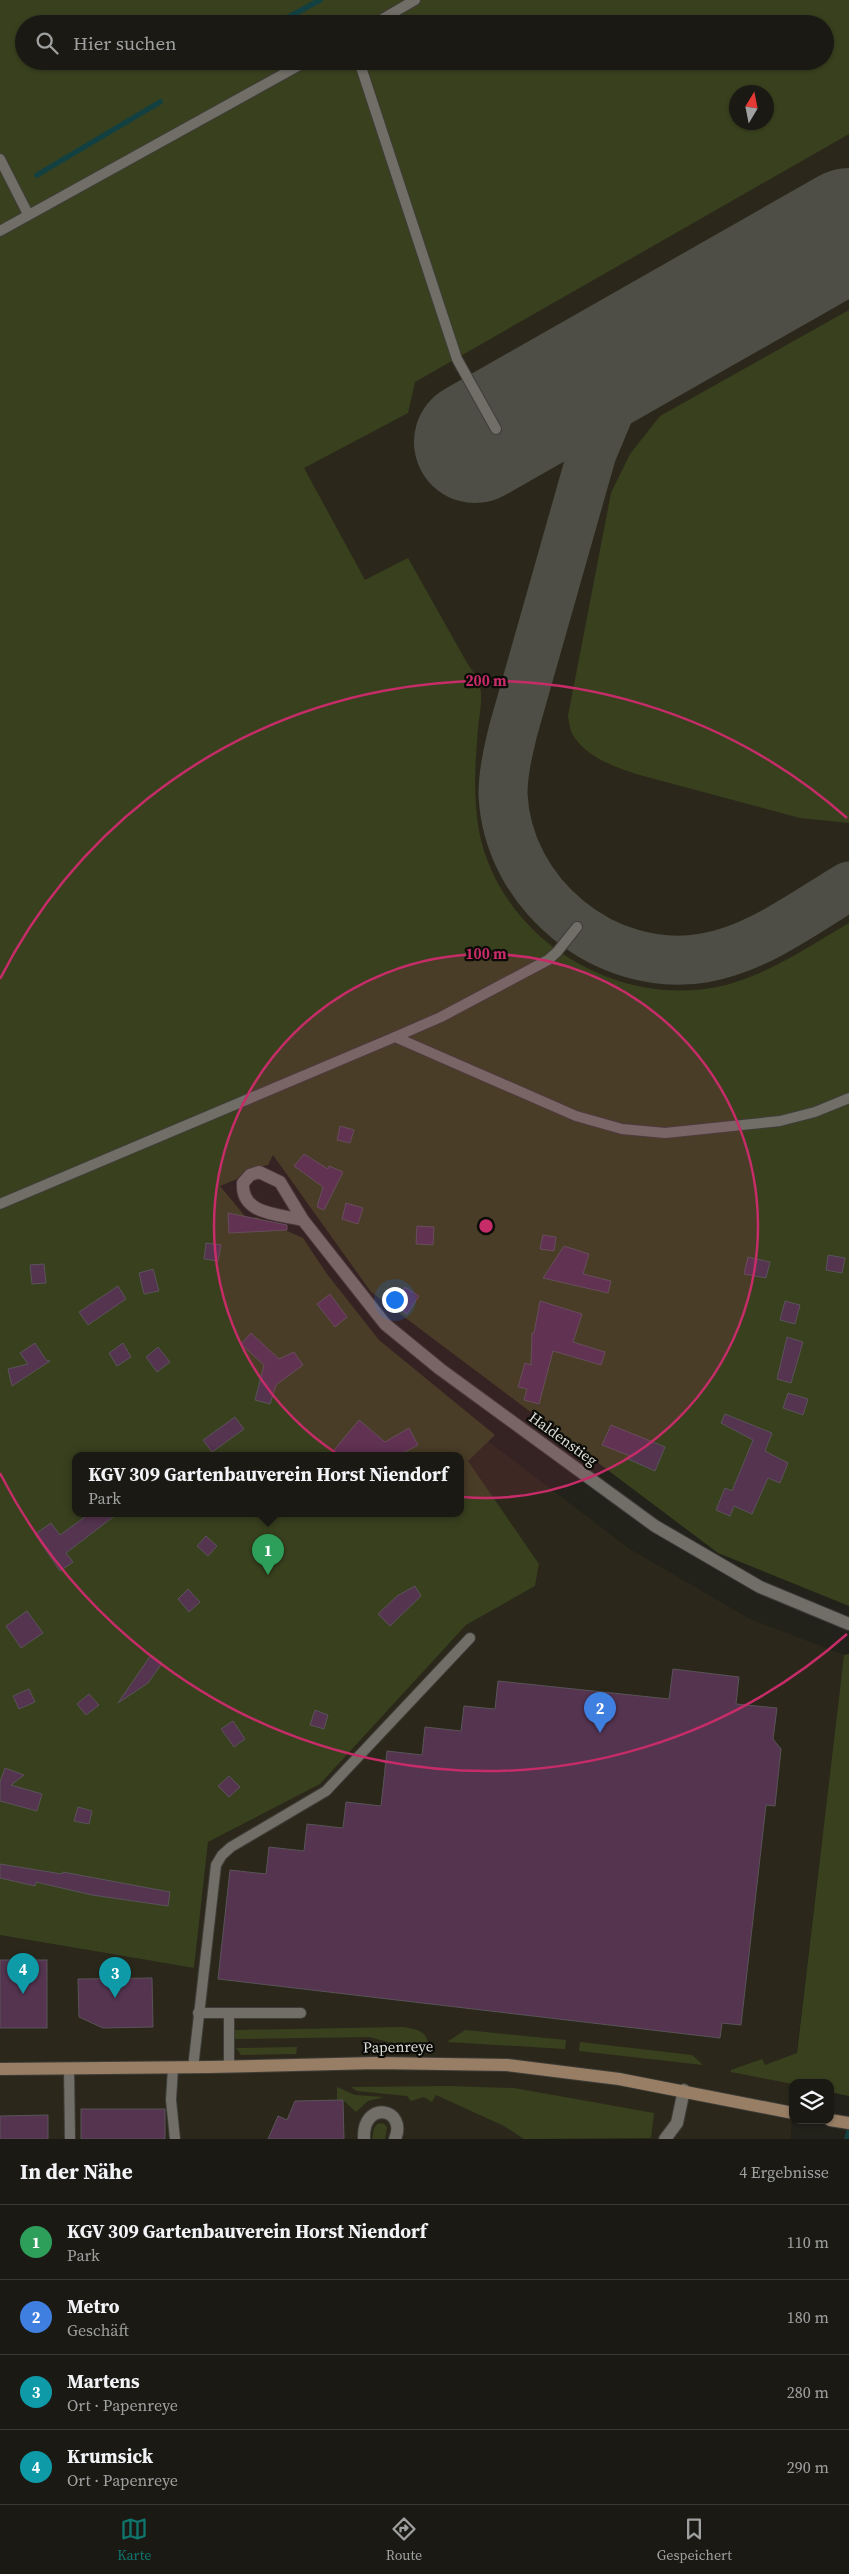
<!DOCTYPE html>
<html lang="de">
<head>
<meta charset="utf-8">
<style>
  :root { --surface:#1a1914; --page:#23221d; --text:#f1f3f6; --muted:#9fa0a0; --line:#383834; --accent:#0f766e }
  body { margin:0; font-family:"Source Serif 4",serif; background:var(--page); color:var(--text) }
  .controls { position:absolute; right:15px; bottom:15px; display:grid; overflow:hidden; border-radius:10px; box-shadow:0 1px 4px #0004 }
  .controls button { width:45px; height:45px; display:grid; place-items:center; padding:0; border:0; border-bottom:1px solid var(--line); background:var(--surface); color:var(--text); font:25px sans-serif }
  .compass { position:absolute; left:729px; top:85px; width:45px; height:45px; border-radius:50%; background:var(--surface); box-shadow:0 1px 4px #0004; rotate:10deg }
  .you { position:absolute; left:394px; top:1299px; width:18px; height:18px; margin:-12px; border:4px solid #fff; border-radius:50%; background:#1a73e8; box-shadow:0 0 0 8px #1a73e833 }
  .badge { display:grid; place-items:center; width:32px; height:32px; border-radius:50%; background:var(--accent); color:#fff; font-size:16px; font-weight:700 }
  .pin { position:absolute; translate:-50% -41px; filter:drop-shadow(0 1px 2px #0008) }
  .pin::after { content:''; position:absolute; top:26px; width:18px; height:15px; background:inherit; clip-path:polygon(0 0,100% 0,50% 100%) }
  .popup { position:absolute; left:72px; top:1452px; width:392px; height:65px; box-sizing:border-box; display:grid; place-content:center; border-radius:10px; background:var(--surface); filter:drop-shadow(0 1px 4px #0005); font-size:16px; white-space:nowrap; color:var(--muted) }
  .popup b { font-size:19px; color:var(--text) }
  .popup::after { content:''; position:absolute; left:50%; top:100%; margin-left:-10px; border:10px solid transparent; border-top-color:var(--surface) }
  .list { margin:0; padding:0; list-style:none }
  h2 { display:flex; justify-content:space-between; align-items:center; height:65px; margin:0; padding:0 20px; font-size:21px }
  h2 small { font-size:16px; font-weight:400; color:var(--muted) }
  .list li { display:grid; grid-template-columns:32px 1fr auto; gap:15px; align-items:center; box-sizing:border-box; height:75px; padding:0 20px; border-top:1px solid var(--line) }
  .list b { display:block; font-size:19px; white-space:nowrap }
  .list p { margin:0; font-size:16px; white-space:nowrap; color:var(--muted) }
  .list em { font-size:16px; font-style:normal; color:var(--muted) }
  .icon { flex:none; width:28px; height:28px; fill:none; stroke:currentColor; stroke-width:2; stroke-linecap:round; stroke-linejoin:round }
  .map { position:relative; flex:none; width:849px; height:2139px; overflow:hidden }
  .search { position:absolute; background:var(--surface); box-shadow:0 1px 4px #0004; left:15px; right:15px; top:15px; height:55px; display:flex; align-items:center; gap:12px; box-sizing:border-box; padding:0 18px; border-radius:28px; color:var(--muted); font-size:19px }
  .sheet { height:365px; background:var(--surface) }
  nav { display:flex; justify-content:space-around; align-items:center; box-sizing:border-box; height:70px; border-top:1px solid var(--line); background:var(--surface); font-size:14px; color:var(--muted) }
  nav a { display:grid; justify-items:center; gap:2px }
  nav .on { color:var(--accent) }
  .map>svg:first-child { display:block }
  .built { fill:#2b281b; fill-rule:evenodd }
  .green { fill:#39401e; fill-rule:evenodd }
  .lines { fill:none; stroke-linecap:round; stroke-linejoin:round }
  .stream { stroke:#134142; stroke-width:5.5 }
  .taxiway { stroke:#4e4e47; stroke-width:49 }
  .runway { stroke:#4e4e47; stroke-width:122 }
  .building { fill:#54344f; stroke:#5a5359 }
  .service-casing { stroke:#3e3d38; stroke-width:12 }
  .minor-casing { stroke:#3e3d38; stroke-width:14 }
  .secondary-casing { stroke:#3e3d38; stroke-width:14 }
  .service { stroke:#706e66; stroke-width:10 }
  .minor { stroke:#706e66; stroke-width:12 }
  .secondary { stroke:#977e64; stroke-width:12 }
  .ring { fill:none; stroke:#c52c68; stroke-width:2.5 }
  .labels { text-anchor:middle; stroke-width:4.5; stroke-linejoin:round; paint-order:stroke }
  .street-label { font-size:15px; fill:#deddd8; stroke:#0b0b08 }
  .centre { fill:#c52c68; stroke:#0b0b08; stroke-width:2.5 }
  .ring-label { font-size:15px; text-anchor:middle; font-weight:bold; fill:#c52c68; stroke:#0b0b08; stroke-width:4.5; stroke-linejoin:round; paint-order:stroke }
</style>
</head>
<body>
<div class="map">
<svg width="849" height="2139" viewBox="0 0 849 2139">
  <rect width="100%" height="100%" fill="#22211a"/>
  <g class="built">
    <path d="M 849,0 L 849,1151 L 672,1214 L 0,147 L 825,61 L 825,24 ZM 736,92 L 766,92 L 766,122 L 736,122 Z"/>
    <path d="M 488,1441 L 630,1549 L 750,1619 L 844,1655 L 793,2083 L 791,2139 L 0,2139 L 0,1935 L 194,1968 L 208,1842 L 320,1784 L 466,1625 L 535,1586 L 539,1564 L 467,1461 Z"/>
  </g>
  <g class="green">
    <path d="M 0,0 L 849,0 L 849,134 L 415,382 L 408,413 L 304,468 L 365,580 L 408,558 C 426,590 444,622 462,654 C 467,664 478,677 480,687 C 483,699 479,717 478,729 C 475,763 473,797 479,831 C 499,933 604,1002 705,989 C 758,982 804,949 849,923 L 849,1606 L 718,1553 L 371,1292 L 273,1155 L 268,1165 L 245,1170 L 237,1179 L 220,1186 L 249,1221 L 256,1217 L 303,1238 L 327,1274 L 379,1340 L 495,1435 L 468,1461 L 539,1564 L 535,1586 L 466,1625 L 320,1784 L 208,1842 L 194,1968 L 0,1935 ZM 24,24 L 825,24 L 825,61 L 24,61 ZM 736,92 L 766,92 L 766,122 L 736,122 ZM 76,1456 L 460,1456 L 460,1514 L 76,1514 Z"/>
    <path d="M 849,310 L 849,823 L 800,818 L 636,774 C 613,766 586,757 573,735 C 570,730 569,722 568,716 L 611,493 L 630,454 L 660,416 Z"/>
    <path d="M 849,1654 L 849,2096 L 830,2092 L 830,2083 L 793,2084 L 731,2072 L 731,2070 L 762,2059 L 765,2065 L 797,2053 L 844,1655 Z"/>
    <path d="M 403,2027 C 414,2029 426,2030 428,2043 L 396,2044 L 369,2037 L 234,2039 L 234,2030 Z"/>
    <path d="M 465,2030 L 566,2040 L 565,2049 L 447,2042 Z"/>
    <path d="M 580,2042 L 692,2055 L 703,2065 L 579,2051 Z"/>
    <path d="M 297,2047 L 296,2054 L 241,2055 L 236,2048 Z"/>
    <path d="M 449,2086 L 514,2088 L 654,2113 L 651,2138 L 524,2139 L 504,2126 L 436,2095 L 432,2102 L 424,2097 L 411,2101 L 407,2096 L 357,2091 L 351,2087 Z"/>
    <path d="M 337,2087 L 355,2095 L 384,2097 L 368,2101 L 356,2112 L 343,2100 L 337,2100 Z"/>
    <path d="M 383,2123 L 387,2127 L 385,2139 L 372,2139 L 374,2128 L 377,2124 Z"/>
  </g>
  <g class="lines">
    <g class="stream">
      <path d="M 276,24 L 320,0"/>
      <path d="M 37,175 L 160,102"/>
      <path d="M 847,2139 L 849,2131"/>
    </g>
    <path class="taxiway" d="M 740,291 L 672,335 L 657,348 L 638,370 L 610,410 L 592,453 L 513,731 C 508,752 503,773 503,794 C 507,894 606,975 704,958 C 757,949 804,913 849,886"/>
    <path class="runway" d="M 475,442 L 849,229"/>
  </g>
  <g class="building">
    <path d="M 340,1126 L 354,1130 L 350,1143 L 337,1140 Z"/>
    <path d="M 304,1154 L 328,1169 L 329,1166 L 343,1172 L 324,1210 L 317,1207 L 323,1187 L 294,1166 Z"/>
    <path d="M 346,1203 L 363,1208 L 358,1224 L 342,1219 Z"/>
    <path d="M 228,1213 L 287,1225 L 287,1230 L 229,1233 Z"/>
    <path d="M 417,1226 L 434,1227 L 433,1245 L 416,1244 Z"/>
    <path d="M 543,1235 L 556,1237 L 554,1251 L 540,1249 Z"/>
    <path d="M 206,1243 L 221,1245 L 218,1261 L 204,1259 Z"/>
    <path d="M 564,1246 L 589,1254 L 583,1274 L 611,1281 L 608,1293 L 543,1278 Z"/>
    <path d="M 828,1255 L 845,1258 L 842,1273 L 826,1270 Z"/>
    <path d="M 748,1257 L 770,1262 L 766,1278 L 744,1274 Z"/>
    <path d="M 44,1264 L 46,1283 L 32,1284 L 30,1265 Z"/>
    <path d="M 153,1269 L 159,1291 L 144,1294 L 139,1273 Z"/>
    <path d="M 118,1286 L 126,1299 L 88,1325 L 79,1312 Z"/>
    <path d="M 405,1287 L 419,1296 L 407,1314 L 394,1305 Z"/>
    <path d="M 330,1294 L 347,1317 L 335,1327 L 317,1304 Z"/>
    <path d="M 540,1301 L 582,1314 L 573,1342 L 605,1352 L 601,1365 L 553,1351 L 539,1404 L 524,1400 L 527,1389 L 518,1387 L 525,1363 L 531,1365 L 532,1333 L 534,1333 Z"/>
    <path d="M 785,1301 L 800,1305 L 795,1324 L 780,1320 Z"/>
    <path d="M 251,1333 L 279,1359 L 294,1352 L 303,1365 L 276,1385 L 270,1404 L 255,1400 L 264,1365 L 241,1344 Z"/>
    <path d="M 787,1337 L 803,1342 L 791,1383 L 777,1379 Z"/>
    <path d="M 35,1343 L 46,1360 L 50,1361 L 12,1386 L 8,1369 L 28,1364 L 20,1353 Z"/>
    <path d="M 123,1343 L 131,1357 L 117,1366 L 109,1353 Z"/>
    <path d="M 158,1347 L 170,1362 L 157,1372 L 146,1357 Z"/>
    <path d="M 788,1393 L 808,1399 L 803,1415 L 783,1408 Z"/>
    <path d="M 725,1414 L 772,1433 L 765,1451 L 788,1463 L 780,1483 L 768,1478 L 752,1514 L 734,1506 L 730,1516 L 716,1510 L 725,1488 L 732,1491 L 753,1440 L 721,1423 Z"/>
    <path d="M 235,1417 L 244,1429 L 212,1452 L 203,1440 Z"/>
    <path d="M 359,1420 L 385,1442 L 409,1428 L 418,1445 L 401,1454 L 403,1456 L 329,1456 Z"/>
    <path d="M 611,1425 L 665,1447 L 655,1471 L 628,1459 L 630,1456 L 602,1445 Z"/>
    <path d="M 89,1514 L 117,1514 L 66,1553 L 73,1562 L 60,1571 L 35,1534 L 51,1523 L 60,1535 Z"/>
    <path d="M 206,1536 L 217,1546 L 208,1556 L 197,1546 Z"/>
    <path d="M 415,1586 L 421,1596 L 390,1626 L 378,1614 L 397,1596 Z"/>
    <path d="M 188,1589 L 200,1602 L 189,1612 L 178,1599 Z"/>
    <path d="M 27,1611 L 43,1633 L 21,1648 L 6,1626 Z"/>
    <path d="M 151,1655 L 162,1663 L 148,1683 L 118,1703 Z"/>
    <path d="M 673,1669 L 739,1677 L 736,1704 L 777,1708 L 773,1739 L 781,1749 L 775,1806 L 766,1805 L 741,2025 L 722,2023 L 720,2038 L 218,1979 L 230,1870 L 266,1874 L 269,1847 L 304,1851 L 307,1824 L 343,1828 L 346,1802 L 381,1806 L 387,1751 L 422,1755 L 425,1727 L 461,1731 L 464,1706 L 495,1709 L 498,1681 L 669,1699 Z"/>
    <path d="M 29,1689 L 35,1702 L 19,1709 L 13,1696 Z"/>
    <path d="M 89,1694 L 99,1705 L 86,1715 L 77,1704 Z"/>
    <path d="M 315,1710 L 328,1715 L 324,1729 L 310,1725 Z"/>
    <path d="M 233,1721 L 245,1739 L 234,1747 L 221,1729 Z"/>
    <path d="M 5,1768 L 24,1775 L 11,1785 L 42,1794 L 37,1811 L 0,1801 L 0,1782 Z"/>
    <path d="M 229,1776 L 240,1787 L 229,1797 L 218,1786 Z"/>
    <path d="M 78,1807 L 92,1811 L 89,1824 L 74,1821 Z"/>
    <path d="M 0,1864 L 62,1874 L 63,1872 L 170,1892 L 168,1906 L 92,1895 L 36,1882 L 35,1886 L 0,1878 Z"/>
    <rect x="0" y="1960" width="47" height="68"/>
    <path d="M 152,1978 L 153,2027 L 103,2028 L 79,2017 L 78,1979 Z"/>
    <path d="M 343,2100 L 344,2139 L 268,2139 L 278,2116 L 287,2120 L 295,2101 Z"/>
    <rect x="81" y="2109" width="84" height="30"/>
    <path d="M 48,2115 L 48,2139 L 0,2139 L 0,2116 Z"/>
  </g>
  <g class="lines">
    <g class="service-casing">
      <g id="service">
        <path d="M 374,24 L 415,0"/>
        <path d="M 359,61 L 457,359 L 496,429"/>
        <path d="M 0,159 L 28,214"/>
        <path d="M 0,231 L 307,61"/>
        <path d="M 395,1037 L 441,1017 L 548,960 L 557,952 L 577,927"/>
        <path d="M 0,1204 L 395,1037 L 576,1116 L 622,1129 L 665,1133 L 780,1121 L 815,1112 L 849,1098"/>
        <path d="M 198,2013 L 301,2013"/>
        <path d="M 229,2067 L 229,2013"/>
        <path d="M 173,2068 L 171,2100 L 175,2139"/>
        <path d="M 193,2068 L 216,1865 L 222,1855 L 231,1847 L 326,1791 L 470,1638"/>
        <path d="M 69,2069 L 70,2139"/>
      </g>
    </g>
    <g class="minor-casing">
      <g id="minor">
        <path d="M 303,1220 C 279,1214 241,1215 243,1183 L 250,1175 L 259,1172 L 280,1182 L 303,1220 L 385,1324 L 440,1369 L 655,1526 L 760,1587 L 849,1624"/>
        <path d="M 364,2139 C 362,2099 408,2108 395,2139"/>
        <path d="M 665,2139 L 677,2123 L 684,2090"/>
      </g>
    </g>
    <g class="secondary-casing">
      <g id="secondary">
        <path d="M 0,2069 L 210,2067 L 376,2063 L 507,2065 L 619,2079 L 793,2113"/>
        <path d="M 830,2120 L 849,2123"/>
      </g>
    </g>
    <use href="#service" class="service"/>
    <use href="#minor" class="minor"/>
    <use href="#secondary" class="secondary"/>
  </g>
  <circle cx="486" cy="1226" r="272" fill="#c52c68" fill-opacity=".12"/>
  <g class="ring">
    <circle cx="486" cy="1226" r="272"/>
    <path d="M847 1634A545 545 0 0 1 0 1473M0 979A545 545 0 0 1 847 818"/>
  </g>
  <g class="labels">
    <g class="street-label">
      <text transform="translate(563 1439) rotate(36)" y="5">Haldenstieg</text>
      <text transform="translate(398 2047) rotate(-1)" y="5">Papenreye</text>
    </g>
  </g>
  <circle cx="486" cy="1226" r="8" class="centre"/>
  <g class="ring-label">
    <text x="486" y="686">200 m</text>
    <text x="486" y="959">100 m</text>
  </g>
</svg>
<div class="controls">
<button><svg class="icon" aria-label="layers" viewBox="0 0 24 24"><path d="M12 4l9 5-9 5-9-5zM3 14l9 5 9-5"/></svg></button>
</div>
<svg class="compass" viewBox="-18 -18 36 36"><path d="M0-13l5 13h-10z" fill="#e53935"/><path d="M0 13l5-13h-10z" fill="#9fa0a0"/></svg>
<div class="you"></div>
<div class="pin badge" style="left:268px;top:1575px;background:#2e9e5b">1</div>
<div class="popup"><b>KGV 309 Gartenbauverein Horst Niendorf</b>Park</div>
<div class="pin badge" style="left:600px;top:1733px;background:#3f7fe0">2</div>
<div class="pin badge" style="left:115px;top:1998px;background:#0f9aa8">3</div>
<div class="pin badge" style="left:23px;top:1994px;background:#0f9aa8">4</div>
<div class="search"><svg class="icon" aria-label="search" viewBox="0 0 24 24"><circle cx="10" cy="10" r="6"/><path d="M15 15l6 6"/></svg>Hier suchen</div>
</div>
<section class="sheet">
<h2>In der Nähe<small>4 Ergebnisse</small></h2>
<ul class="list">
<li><span class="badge" style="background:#2e9e5b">1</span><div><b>KGV 309 Gartenbauverein Horst Niendorf</b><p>Park</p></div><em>110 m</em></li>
<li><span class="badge" style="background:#3f7fe0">2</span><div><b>Metro</b><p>Geschäft</p></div><em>180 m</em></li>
<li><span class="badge" style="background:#0f9aa8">3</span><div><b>Martens</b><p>Ort · Papenreye</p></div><em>280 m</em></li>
<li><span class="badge" style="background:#0f9aa8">4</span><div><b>Krumsick</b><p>Ort · Papenreye</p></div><em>290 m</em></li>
</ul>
</section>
<nav>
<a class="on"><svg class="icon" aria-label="map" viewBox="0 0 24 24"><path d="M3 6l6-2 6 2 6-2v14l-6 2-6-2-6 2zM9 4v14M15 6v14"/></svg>Karte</a>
<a><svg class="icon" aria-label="directions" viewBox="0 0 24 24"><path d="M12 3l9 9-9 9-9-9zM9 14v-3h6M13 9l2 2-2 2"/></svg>Route</a>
<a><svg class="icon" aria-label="saved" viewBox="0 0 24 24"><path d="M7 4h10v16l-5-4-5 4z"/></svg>Gespeichert</a>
</nav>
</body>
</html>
